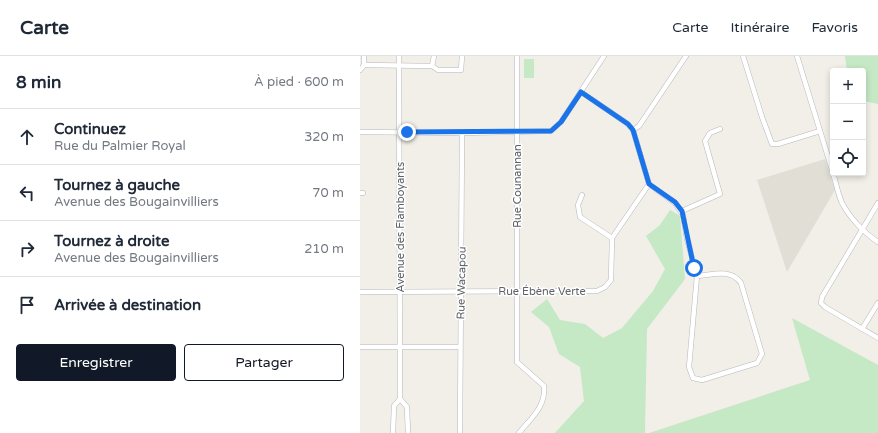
<!DOCTYPE html>
<html lang="fr">
<head>
<meta charset="utf-8">
<style>
  :root { --surface:#fff; --page:#f6f6f7; --text:#1f2937; --muted:#747a83; --line:#e0e1e3; --accent:#111827 }
  body { margin:0; font-family:"Varela Round",sans-serif; background:var(--page); color:var(--text) }
  .controls { position:absolute; right:12px; top:12px; display:grid; overflow:hidden; border-radius:4px; box-shadow:0 2px 6px #0003 }
  .controls button { width:36px; height:36px; display:grid; place-items:center; padding:0; border:0; border-bottom:1px solid var(--line); background:var(--surface); color:var(--text); font:20px sans-serif }
  .stop { position:absolute; width:12px; height:12px; margin:-9px; border:3px solid #1a73e8; border-radius:50%; background:#fff }
  .stop.end { background:#1a73e8; border-color:#fff; box-shadow:0 1px 4px #0008 }
  .list { margin:0; padding:0; list-style:none }
  h2 { display:flex; justify-content:space-between; align-items:center; height:52px; margin:0; padding:0 16px; font-size:17px }
  h2 small { font-size:13px; font-weight:400; color:var(--muted) }
  .list li { display:grid; grid-template-columns:26px 1fr auto; gap:12px; align-items:center; box-sizing:border-box; height:56px; padding:0 16px; border-top:1px solid var(--line) }
  .list b { display:block; font-size:15px; white-space:nowrap }
  .list p { margin:0; font-size:13px; white-space:nowrap; color:var(--muted) }
  .list em { font-size:13px; font-style:normal; color:var(--muted) }
  .actions { display:flex; gap:8px; padding:12px 16px }
  .actions a { flex:1; padding:9px 0; border:1px solid var(--accent); border-radius:4px; text-align:center; font-size:14px; color:var(--accent) }
  .actions .main { background:var(--accent); color:#fff }
  .icon { flex:none; width:22px; height:22px; fill:none; stroke:currentColor; stroke-width:2; stroke-linecap:round; stroke-linejoin:round }
  .map { position:relative; flex:none; width:518px; height:377px; overflow:hidden }
  header { display:flex; align-items:center; gap:24px; box-sizing:border-box; height:56px; padding:0 20px; background:var(--surface); border-bottom:1px solid var(--line) }
  header strong { font-size:19px }
  nav { display:flex; gap:22px; margin-inline-start:auto; font-size:14px }
  main { display:flex }
  aside { flex:1; background:var(--surface) }
  .map>svg:first-child { display:block }
  .education { fill:#e1ded6 }
  .green { fill:#c5e8c5 }
  .lines { fill:none; stroke-linecap:round; stroke-linejoin:round }
  .street-casing { stroke:#b5b8bc; stroke-width:5.5 }
  .street { stroke:#fff; stroke-width:4.5 }
  .route { stroke:#1a73e8; stroke-width:5 }
  .labels { text-anchor:middle; stroke-width:3; stroke-linejoin:round; paint-order:stroke }
  .street-label { font-size:11px; fill:#5f6368; stroke:#fff }
</style>
</head>
<body>
<header>
<strong>Carte</strong>
<nav><a>Carte</a><a>Itinéraire</a><a>Favoris</a></nav>
</header>
<main>
<aside>
<h2>8 min<small>À pied · 600 m</small></h2>
<ul class="list">
<li><svg class="icon" aria-label="ahead" viewBox="0 0 24 24"><path d="M12 20V5M6 11l6-6 6 6"/></svg><div><b>Continuez</b><p>Rue du Palmier Royal</p></div><em>320 m</em></li>
<li><svg class="icon" aria-label="left" viewBox="0 0 24 24"><path d="M17 20v-9H6M10 6l-5 5 5 5"/></svg><div><b>Tournez à gauche</b><p>Avenue des Bougainvilliers</p></div><em>70 m</em></li>
<li><svg class="icon" aria-label="right" viewBox="0 0 24 24"><path d="M7 20v-9h11M14 6l5 5-5 5"/></svg><div><b>Tournez à droite</b><p>Avenue des Bougainvilliers</p></div><em>210 m</em></li>
<li><svg class="icon" aria-label="arrive" viewBox="0 0 24 24"><path d="M6 21V4h12l-3 4 3 4H6"/></svg><div><b>Arrivée à destination</b></div></li>
</ul>
<div class="actions"><a class="main">Enregistrer</a><a>Partager</a></div>
</aside>
<div class="map">
<svg width="518" height="377" viewBox="0 0 518 377">
  <rect width="100%" height="100%" fill="#f1efe8"/>
  <path class="education" d="M 465,103 L 475,134 L 427,216 L 397,124 Z"/>
  <g class="green">
    <path d="M 485,0 L 518,0 L 518,48 L 503,45 L 503,15 L 487,15 Z"/>
    <rect x="164" y="3" width="10" height="19"/>
    <path d="M 310,154 L 320,160 L 325,223 L 287,273 L 285,377 L 195,377 L 224,345 L 220,311 L 199,298 L 189,271 L 171,256 L 187,243 L 200,264 L 225,268 L 243,282 L 262,272 L 293,235 L 305,213 L 286,180 L 300,169 Z"/>
    <path d="M 432,262 L 518,309 L 518,377 L 289,377 L 450,324 Z"/>
  </g>
  <g class="lines">
    <g class="street-casing">
      <g id="street">
        <path d="M 39,0 L 40,343"/>
        <path d="M 157,0 L 157,306 L 184,330 C 186,351 171,362 159,377"/>
        <path d="M 383,0 L 402,61 L 412,88 L 418,88 L 460,75"/>
        <path d="M 437,0 L 473,117"/>
        <path d="M 4,9 L 72,10 L 78,14 L 101,14 L 102,0"/>
        <path d="M 72,10 L 74,0"/>
        <path d="M 0,14 L 4,9 L 4,0"/>
        <path d="M 221,36 L 268,68 L 273,74 L 289,128 L 315,147 L 323,159 L 327,183 L 337,220 L 329,311 L 333,322 L 342,324 L 397,307 L 402,298 L 381,227 C 370,212 353,219 337,220"/>
        <path d="M 273,74 L 279,70 L 326,0"/>
        <path d="M 0,76 L 102,77 L 191,75 L 201,66 L 244,0"/>
        <path d="M 473,117 C 476,127 478,138 482,147 C 490,162 504,177 518,186"/>
        <path d="M 0,137 L 3,137"/>
        <path d="M 222,139 L 218,149 L 220,161 L 252,182"/>
        <path d="M 518,147 L 462,241 L 461,247 L 465,251 L 518,282"/>
        <path d="M 322,155 L 360,138 L 345,85 L 350,77 L 360,73"/>
        <path d="M 0,236 L 237,235 L 245,231 L 251,224 L 252,182 L 289,128"/>
        <path d="M 502,273 L 518,247"/>
        <path d="M 0,291 L 100,291"/>
        <path d="M 40,343 L 47,351 L 48,377"/>
        <path d="M 33,377 L 34,350 L 40,343"/>
        <path d="M 100,377 L 102,77"/>
      </g>
    </g>
    <use href="#street" class="street"/>
  </g>
  <g class="lines">
    <path class="route" d="M 47,76 L 191,75 L 201,66 L 221,36 L 268,68 L 273,74 L 289,128 L 315,146 L 322,155 L 334,212"/>
  </g>
  <g class="labels">
    <g class="street-label">
      <text transform="translate(157 130) rotate(-90)" y="4">Rue Counannan</text>
      <text transform="translate(40 171) rotate(-90)" y="4">Avenue des Flamboyants</text>
      <text transform="translate(101 227) rotate(-89)" y="4">Rue Wacapou</text>
      <text x="182" y="239">Rue Ébène Verte</text>
    </g>
  </g>
</svg>
<div class="controls">
<button>+</button>
<button>−</button>
<button><svg class="icon" aria-label="locate" viewBox="0 0 24 24"><circle cx="12" cy="12" r="6"/><path d="M12 2v4M12 18v4M2 12h4M18 12h4"/></svg></button>
</div>
<div class="stop" style="left:334px;top:212px"></div>
<div class="stop end" style="left:47px;top:76px"></div>
</div>
</main>
</body>
</html>
